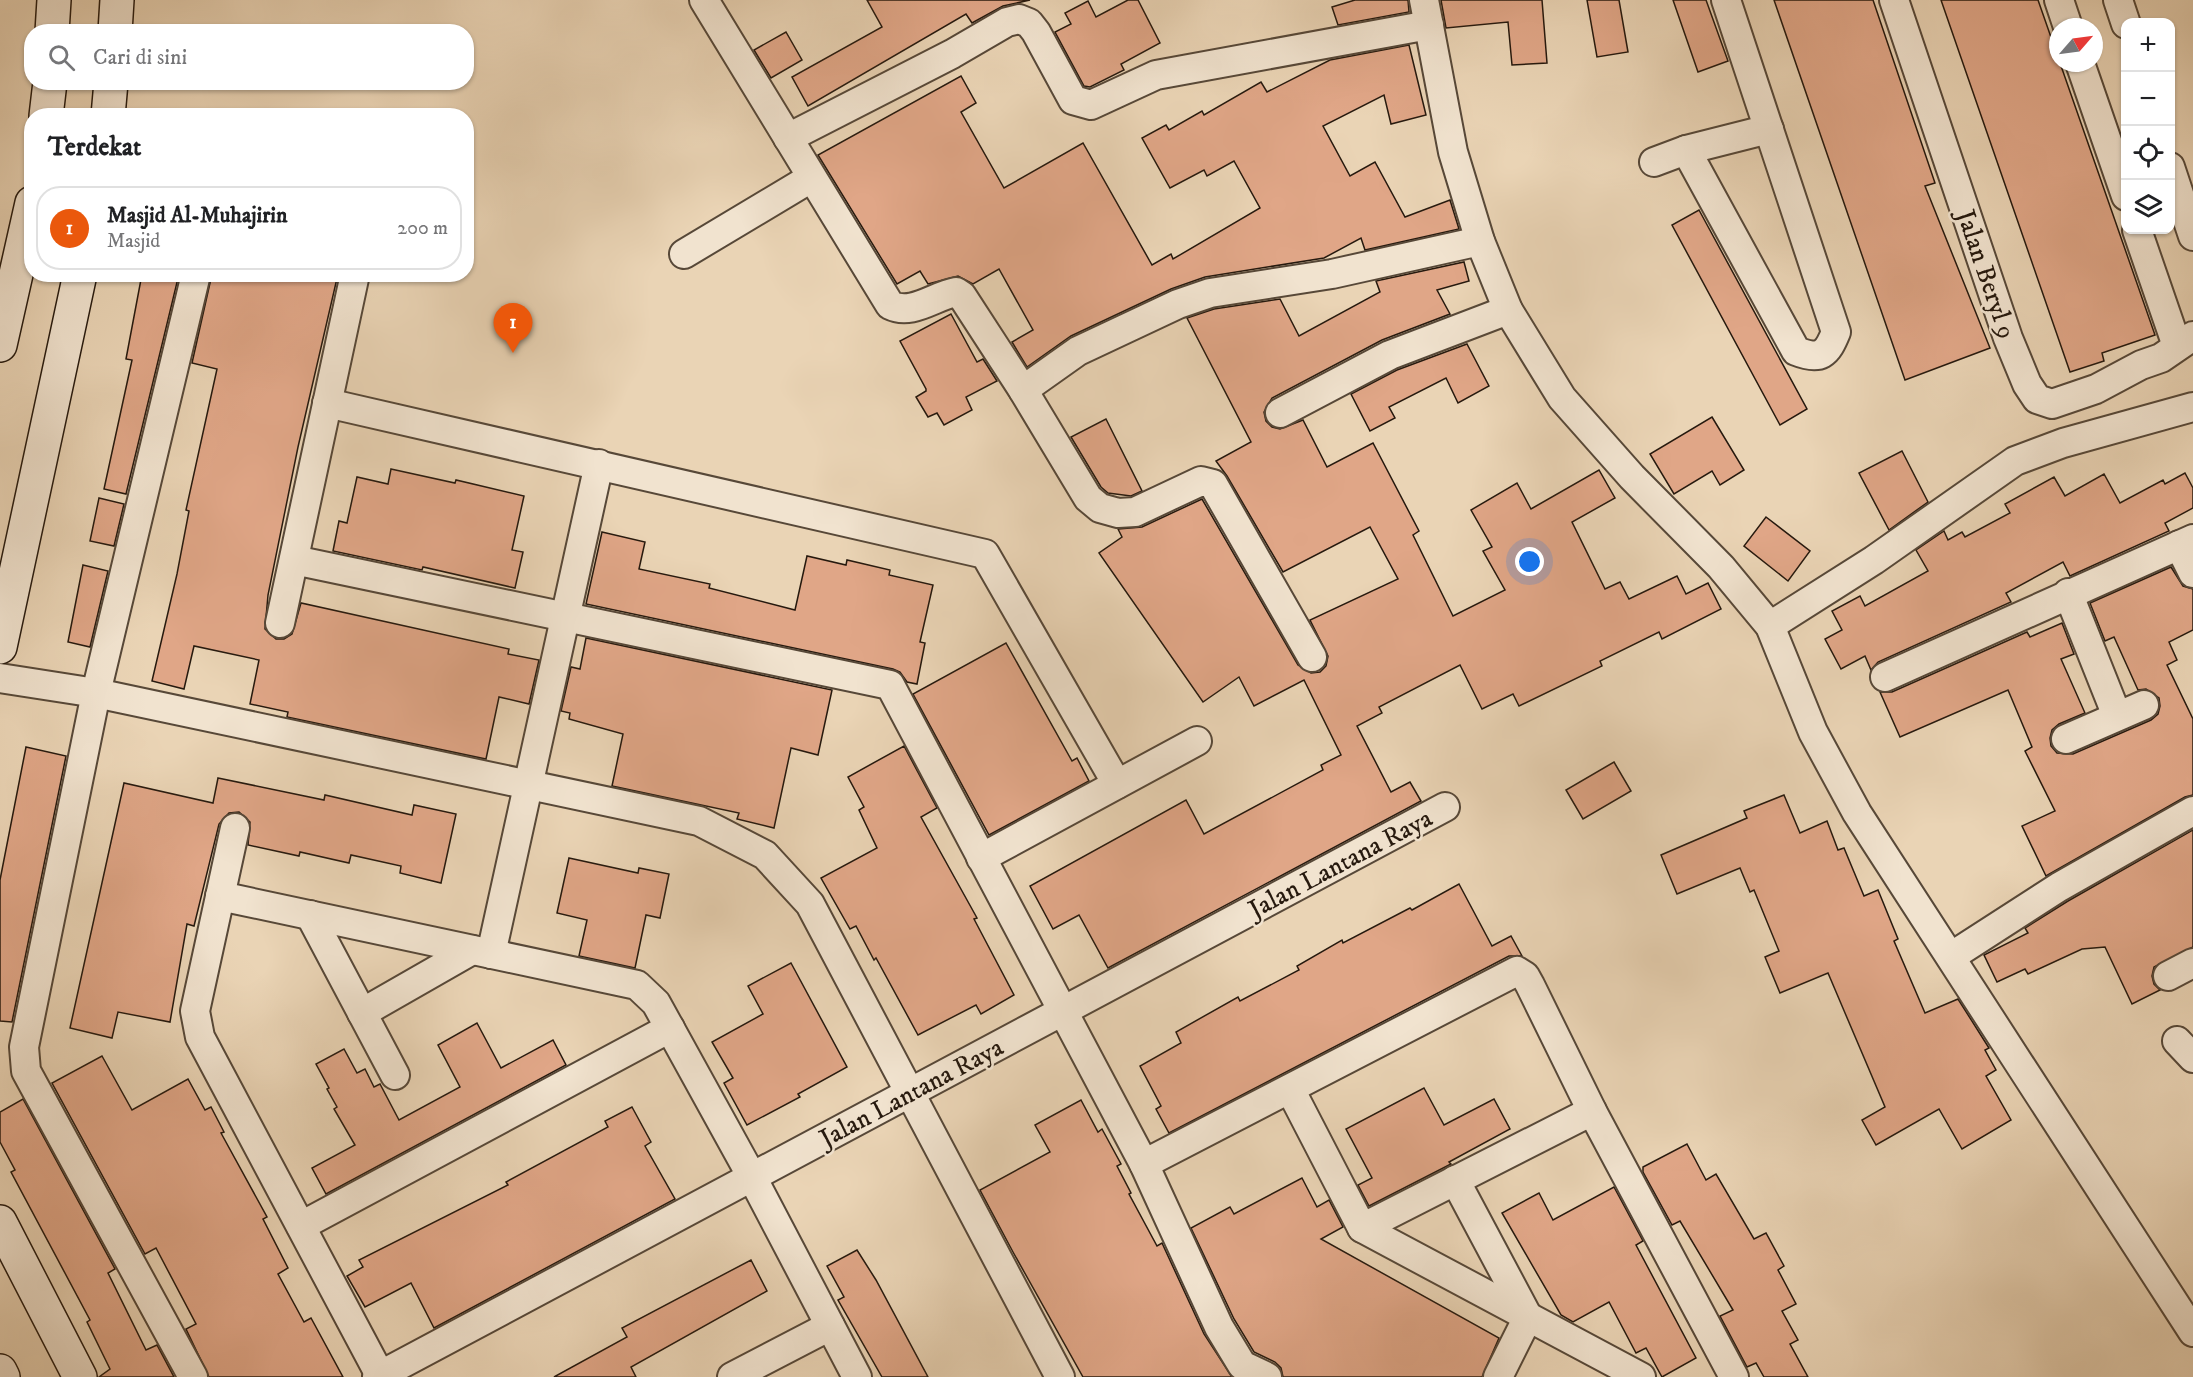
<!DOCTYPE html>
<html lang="id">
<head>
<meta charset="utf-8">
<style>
  :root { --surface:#fff; --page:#f6f6f6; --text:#202124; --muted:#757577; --line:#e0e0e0; --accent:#ea580c }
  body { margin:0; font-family:"IM FELL DW Pica",serif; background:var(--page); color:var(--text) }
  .controls { position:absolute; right:18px; top:18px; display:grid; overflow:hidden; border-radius:12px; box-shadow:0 2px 4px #0004 }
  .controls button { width:54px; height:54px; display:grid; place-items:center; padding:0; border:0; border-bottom:2px solid var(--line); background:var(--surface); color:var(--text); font:30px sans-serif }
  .compass { position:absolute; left:2049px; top:18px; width:54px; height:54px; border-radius:50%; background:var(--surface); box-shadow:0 2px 4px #0004; rotate:62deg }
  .you { position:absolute; left:1530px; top:562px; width:21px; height:21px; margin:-15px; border:4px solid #fff; border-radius:50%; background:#1a73e8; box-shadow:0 0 0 9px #1a73e833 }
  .badge { display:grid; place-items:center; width:39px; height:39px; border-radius:50%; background:var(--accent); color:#fff; font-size:20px; font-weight:700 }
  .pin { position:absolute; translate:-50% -50px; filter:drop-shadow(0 2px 3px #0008) }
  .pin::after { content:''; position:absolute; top:32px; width:21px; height:18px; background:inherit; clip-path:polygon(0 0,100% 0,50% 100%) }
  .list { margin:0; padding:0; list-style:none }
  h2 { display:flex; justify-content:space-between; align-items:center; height:78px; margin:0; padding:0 24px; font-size:26px }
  h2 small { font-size:20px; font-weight:400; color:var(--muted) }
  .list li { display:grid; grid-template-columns:39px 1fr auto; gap:18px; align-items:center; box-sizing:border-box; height:84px; margin:0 12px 12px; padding:0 12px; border:2px solid var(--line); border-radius:24px }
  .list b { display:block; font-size:22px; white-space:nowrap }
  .list p { margin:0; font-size:20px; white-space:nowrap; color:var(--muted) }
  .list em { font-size:20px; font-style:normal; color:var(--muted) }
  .icon { flex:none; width:33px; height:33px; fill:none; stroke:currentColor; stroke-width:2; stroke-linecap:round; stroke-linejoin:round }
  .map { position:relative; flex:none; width:2193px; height:1377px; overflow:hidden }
  .search { position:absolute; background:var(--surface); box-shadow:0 2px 4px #0004; left:24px; top:24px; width:450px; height:66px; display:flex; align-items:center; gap:15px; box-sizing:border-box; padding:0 21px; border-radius:24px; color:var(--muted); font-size:22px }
  .panel { position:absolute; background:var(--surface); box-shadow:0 2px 4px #0004; left:24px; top:108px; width:450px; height:174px; border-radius:24px }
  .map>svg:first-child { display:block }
  .building { fill:#e0a687; stroke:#26190e; stroke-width:1.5 }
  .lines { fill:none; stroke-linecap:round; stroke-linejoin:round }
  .street-casing { stroke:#574838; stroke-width:32 }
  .secondary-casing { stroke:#26190e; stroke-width:36 }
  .street { stroke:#f1e3cf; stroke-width:28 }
  .secondary { stroke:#f1e3cf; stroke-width:33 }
  .labels { text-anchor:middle; stroke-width:5; stroke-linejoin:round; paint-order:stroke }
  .street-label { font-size:26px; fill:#26190e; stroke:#f1e3cf }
</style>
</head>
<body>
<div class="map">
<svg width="2193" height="1377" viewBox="0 0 2193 1377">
  <rect width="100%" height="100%" fill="#ead4b5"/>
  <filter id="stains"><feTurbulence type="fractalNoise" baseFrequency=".00333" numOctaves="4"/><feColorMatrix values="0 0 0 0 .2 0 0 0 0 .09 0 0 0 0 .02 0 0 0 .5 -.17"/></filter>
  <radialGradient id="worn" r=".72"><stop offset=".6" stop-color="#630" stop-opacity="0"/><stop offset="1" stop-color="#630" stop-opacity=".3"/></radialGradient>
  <g class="building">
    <path d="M 867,0 L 1030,0 L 1003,6 L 972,23 L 966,14 L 808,106 L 792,77 L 882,27 Z"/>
    <path d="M 1128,0 L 1138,0 L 1160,43 L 1121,64 L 1124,70 L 1090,87 L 1084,86 L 1055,32 L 1071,24 L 1065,13 L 1088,1 L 1096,17 Z"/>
    <path d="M 1355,0 L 1408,0 L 1409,12 L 1338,25 L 1332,7 Z"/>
    <path d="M 1441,0 L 1542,0 L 1547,63 L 1512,65 L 1508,22 L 1446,28 Z"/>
    <path d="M 1587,0 L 1619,0 L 1628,52 L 1597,57 Z"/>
    <path d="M 1673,0 L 1706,0 L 1728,61 L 1698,72 Z"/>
    <path d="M 1774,0 L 1873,0 L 1935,183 L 1925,186 L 1990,348 L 1905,380 Z"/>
    <path d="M 1941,0 L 2038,0 L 2155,335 L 2102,353 L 2104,361 L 2070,372 Z"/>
    <path d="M 786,32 L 802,60 L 771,78 L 754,50 Z"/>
    <path d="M 1409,45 L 1426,115 L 1391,124 L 1384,95 L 1323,126 L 1350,176 L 1375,162 L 1405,217 L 1450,200 L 1459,229 L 1365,250 L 1361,238 L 1324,258 L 1205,277 L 1171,289 L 1071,336 L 1027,367 L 1012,342 L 1033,330 L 999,269 L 973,284 L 958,276 L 928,284 L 920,271 L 897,284 L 818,155 L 961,76 L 976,103 L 961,112 L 1004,188 L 1083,143 L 1152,265 L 1171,254 L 1173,259 L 1260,208 L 1234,161 L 1207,176 L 1204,170 L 1170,188 L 1142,138 L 1166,125 L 1169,130 L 1202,111 L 1204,115 L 1261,82 L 1267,92 L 1330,60 Z"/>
    <path d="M 1699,210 L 1807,409 L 1780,425 L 1672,225 Z"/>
    <path d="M 1464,262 L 1469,281 L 1437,290 L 1450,314 L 1382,340 L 1272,398 L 1264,412 L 1266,421 L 1272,427 L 1280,429 L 1303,420 L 1327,467 L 1373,443 L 1419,531 L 1413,535 L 1453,616 L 1505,590 L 1483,551 L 1492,547 L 1471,510 L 1517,483 L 1531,509 L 1599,470 L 1615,498 L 1572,522 L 1605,589 L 1620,582 L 1629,599 L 1677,576 L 1686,594 L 1708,583 L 1721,609 L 1662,639 L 1659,632 L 1600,661 L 1602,666 L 1519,706 L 1513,694 L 1482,709 L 1460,665 L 1379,707 L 1382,713 L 1357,726 L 1391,792 L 1410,782 L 1421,801 L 1108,968 L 1079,915 L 1053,929 L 1030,886 L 1186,800 L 1204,834 L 1323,770 L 1321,765 L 1341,755 L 1304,680 L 1254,706 L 1239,677 L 1203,702 L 1099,553 L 1122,537 L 1118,529 L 1142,527 L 1202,499 L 1298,665 L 1311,673 L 1320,672 L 1326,666 L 1328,656 L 1310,620 L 1398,579 L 1370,527 L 1283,572 L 1227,476 L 1216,461 L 1251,442 L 1187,318 L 1214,309 L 1280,299 L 1299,336 L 1380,292 L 1376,281 Z"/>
    <path d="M 142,274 L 179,274 L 126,494 L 104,489 L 132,360 L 126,359 Z"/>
    <path d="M 212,274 L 338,274 L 298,447 L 268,595 L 265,629 L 276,639 L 284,639 L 292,634 L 301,603 L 509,649 L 508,654 L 539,660 L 529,704 L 499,697 L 486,759 L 287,717 L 288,712 L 250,704 L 259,660 L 194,646 L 184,689 L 152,681 L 177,574 L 189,511 L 186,510 L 217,369 L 192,363 Z"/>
    <path d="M 951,314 L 977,362 L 983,359 L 997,381 L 966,397 L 972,410 L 944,425 L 937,413 L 928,417 L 916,397 L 926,391 L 926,389 L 900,341 Z"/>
    <path d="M 1467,344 L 1489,386 L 1458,403 L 1446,378 L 1389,407 L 1395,418 L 1370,431 L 1351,394 L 1397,370 Z"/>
    <path d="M 1712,417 L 1744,470 L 1720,485 L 1712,471 L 1674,494 L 1650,454 Z"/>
    <path d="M 1106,419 L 1142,491 L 1131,496 L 1108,493 L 1101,487 L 1071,437 Z"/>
    <path d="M 1902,451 L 1928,502 L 1889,530 L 1859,473 Z"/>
    <path d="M 391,469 L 455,483 L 456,480 L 524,496 L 512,550 L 523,552 L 515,588 L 423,567 L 422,570 L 333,551 L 339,521 L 347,523 L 357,477 L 388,484 Z"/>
    <path d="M 2185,473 L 2193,488 L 2193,508 L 2165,523 L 2169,531 L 2070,576 L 2063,562 L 2006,593 L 2011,602 L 1878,662 L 1871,670 L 1865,656 L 1841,669 L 1825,639 L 1842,630 L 1832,611 L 1860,596 L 1865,606 L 1928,571 L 1916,550 L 1944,531 L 1948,540 L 1962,532 L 1965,537 L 2010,513 L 2005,504 L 2054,477 L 2065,496 L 2104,474 L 2120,503 L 2163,480 L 2165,484 Z"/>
    <path d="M 99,498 L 124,504 L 114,546 L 90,541 Z"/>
    <path d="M 1766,517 L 1810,551 L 1788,581 L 1744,546 Z"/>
    <path d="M 602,532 L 645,542 L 639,569 L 710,584 L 709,588 L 795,610 L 807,556 L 846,565 L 847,560 L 890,570 L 889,575 L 933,585 L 920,642 L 925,643 L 917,684 L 907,682 L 900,672 L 893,669 L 586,604 Z"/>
    <path d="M 83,565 L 108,571 L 90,647 L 68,642 Z"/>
    <path d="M 2171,567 L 2183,586 L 2193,589 L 2193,630 L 2169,642 L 2177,660 L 2167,665 L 2193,719 L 2193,795 L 2185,797 L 2046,876 L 2022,826 L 2055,811 L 2025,751 L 2032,747 L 2008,690 L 1900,737 L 1880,692 L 1892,692 L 2027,632 L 2030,637 L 2062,623 L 2074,654 L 2061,659 L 2085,713 L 2059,724 L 2052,730 L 2050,738 L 2051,746 L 2057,753 L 2073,754 L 2151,720 L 2158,714 L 2160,706 L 2159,698 L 2146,689 L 2138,690 L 2114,637 L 2105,641 L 2090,603 Z"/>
    <path d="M 586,638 L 832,690 L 818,755 L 791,748 L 774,828 L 737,819 L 739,813 L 612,786 L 623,734 L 569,719 L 570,713 L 561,711 L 571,667 L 580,669 Z"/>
    <path d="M 1006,643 L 1072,761 L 1077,758 L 1089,781 L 989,835 L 913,694 Z"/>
    <path d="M 904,746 L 937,808 L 921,817 L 977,918 L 974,919 L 1014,995 L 981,1014 L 976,1005 L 918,1035 L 876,958 L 874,960 L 856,926 L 850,929 L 821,878 L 877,848 L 859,810 L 864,807 L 848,777 Z"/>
    <path d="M 26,747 L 66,756 L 12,1022 L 0,1021 L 0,880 Z"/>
    <path d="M 1614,762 L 1631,791 L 1583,819 L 1566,790 Z"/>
    <path d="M 218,778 L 324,800 L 325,795 L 412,815 L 414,805 L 456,814 L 441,883 L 400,873 L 401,866 L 351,855 L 349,863 L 300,852 L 299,856 L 248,845 L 250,822 L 239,812 L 229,813 L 219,824 L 194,926 L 187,924 L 170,1022 L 118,1012 L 112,1038 L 70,1028 L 124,783 L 213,803 Z"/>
    <path d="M 1784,795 L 1800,833 L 1827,821 L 1838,850 L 1844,848 L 1864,896 L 1878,890 L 1898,939 L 1894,941 L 1925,1013 L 1958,999 L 1989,1048 L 1985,1050 L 1996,1070 L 1986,1076 L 2011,1120 L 1962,1149 L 1939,1109 L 1876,1145 L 1862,1120 L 1885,1107 L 1828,973 L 1780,993 L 1765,957 L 1779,951 L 1754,890 L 1750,892 L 1740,868 L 1677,894 L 1661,855 L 1747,818 L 1744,811 Z"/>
    <path d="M 2193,830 L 2193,947 L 2154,967 L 2152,976 L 2154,984 L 2160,990 L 2132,1004 L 2105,947 L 2082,949 L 2028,974 L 2025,969 L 1997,982 L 1984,955 L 2028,933 L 2025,928 L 2068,901 Z"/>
    <path d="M 569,858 L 638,873 L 639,868 L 669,874 L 660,918 L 646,915 L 635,968 L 579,956 L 587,920 L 557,913 Z"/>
    <path d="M 1459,884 L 1492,946 L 1511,936 L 1522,956 L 1509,956 L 1169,1133 L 1156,1109 L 1161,1106 L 1140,1066 L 1181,1043 L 1176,1032 L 1238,997 L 1240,1001 L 1299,970 L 1297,966 L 1342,940 L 1343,943 L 1410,908 L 1412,910 Z"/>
    <path d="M 791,963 L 847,1067 L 798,1094 L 800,1097 L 747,1125 L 724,1083 L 733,1078 L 712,1042 L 763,1014 L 748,986 Z"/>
    <path d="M 477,1023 L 501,1068 L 553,1040 L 566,1065 L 326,1194 L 312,1168 L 355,1145 L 334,1109 L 337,1107 L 327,1089 L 329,1088 L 316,1064 L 344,1049 L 357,1073 L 365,1069 L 374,1087 L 380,1084 L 399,1120 L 460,1087 L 438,1045 Z"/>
    <path d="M 102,1056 L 132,1110 L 188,1079 L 205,1110 L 211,1107 L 224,1132 L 221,1133 L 267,1217 L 263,1219 L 288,1268 L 278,1274 L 304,1322 L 311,1318 L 343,1377 L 209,1377 L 186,1329 L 196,1324 L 156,1248 L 145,1254 L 52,1083 Z"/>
    <path d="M 1424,1088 L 1444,1125 L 1494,1099 L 1510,1129 L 1449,1162 L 1451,1164 L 1369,1206 L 1358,1185 L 1372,1178 L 1346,1129 Z"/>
    <path d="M 23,1099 L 115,1269 L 108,1273 L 146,1350 L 157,1345 L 174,1377 L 99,1377 L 110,1369 L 87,1322 L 90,1320 L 11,1172 L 15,1170 L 0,1142 L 0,1112 Z"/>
    <path d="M 1081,1100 L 1098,1132 L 1102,1129 L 1121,1164 L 1117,1166 L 1131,1193 L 1129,1194 L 1157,1246 L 1162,1243 L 1204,1334 L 1232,1377 L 1083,1377 L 1013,1252 L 980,1190 L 1050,1152 L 1035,1125 Z"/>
    <path d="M 632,1107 L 651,1142 L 645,1146 L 675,1199 L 434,1328 L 411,1283 L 365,1307 L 347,1276 L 363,1267 L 359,1260 L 508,1185 L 506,1182 L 608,1127 L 605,1121 Z"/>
    <path d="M 1687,1144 L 1706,1180 L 1716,1174 L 1754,1239 L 1766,1233 L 1784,1266 L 1778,1270 L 1796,1304 L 1782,1311 L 1798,1340 L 1790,1344 L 1808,1377 L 1764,1377 L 1756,1363 L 1747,1367 L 1720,1316 L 1733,1310 L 1680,1221 L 1672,1225 L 1643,1172 L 1643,1167 Z"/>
    <path d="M 1302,1178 L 1317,1207 L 1329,1200 L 1343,1227 L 1321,1239 L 1499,1338 L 1482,1377 L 1283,1377 L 1281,1368 L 1275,1362 L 1254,1352 L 1234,1319 L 1191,1228 L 1230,1207 L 1234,1214 Z"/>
    <path d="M 1614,1187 L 1643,1241 L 1636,1245 L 1696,1358 L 1662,1377 L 1646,1348 L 1636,1353 L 1609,1302 L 1573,1322 L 1561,1315 L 1502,1213 L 1539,1193 L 1553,1220 Z"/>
    <path d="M 857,1250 L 876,1280 L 928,1377 L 882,1377 L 838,1300 L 844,1297 L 827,1266 Z"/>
    <path d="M 751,1260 L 767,1291 L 631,1367 L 636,1377 L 554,1377 L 627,1337 L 622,1328 Z"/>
  </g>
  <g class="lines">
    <g class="street-casing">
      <g id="street">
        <path d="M 704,0 L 890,305 C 912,316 934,296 956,292 L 962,296 L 1023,390 L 1088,498 L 1100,508 L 1118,513 L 1135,512 L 1201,481 L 1213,484 L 1312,657"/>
        <path d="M 1424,0 L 1453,152 L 1480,241 L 1508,310 L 1562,398 L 1632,477 L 1721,567 L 1770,626 L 1813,732 L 1857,813 L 2193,1332"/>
        <path d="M 1894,0 L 2008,338 L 2027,384 L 2037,399 L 2052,404 L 2096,389 L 2141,365 L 2161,358 L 2193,336"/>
        <path d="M 2059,0 L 2068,27"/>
        <path d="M 2118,0 L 2126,24"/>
        <path d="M 2080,63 L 2126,196"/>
        <path d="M 788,138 L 952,54 L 1007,22 L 1019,19 L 1029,23 L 1036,32 L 1073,100 L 1091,105 L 1156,75 L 1429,25"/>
        <path d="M 1686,150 L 1796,351 C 1821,361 1827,354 1836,332 L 1726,0"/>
        <path d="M 1654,162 L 1686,150 L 1769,129"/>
        <path d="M 2170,167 L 2193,236"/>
        <path d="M 2137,230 L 2177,346"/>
        <path d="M 684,254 L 811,178"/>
        <path d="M 1023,390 L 1078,351 L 1178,304 L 1210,293 L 1332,274 L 1480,241"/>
        <path d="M 327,403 L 985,554 L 1117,784"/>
        <path d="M 1280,413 L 1390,355 L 1508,310"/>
        <path d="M 2179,545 L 2193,573"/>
        <path d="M 294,560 L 890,685 L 1144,1164 L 1219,1327 L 1242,1365 L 1267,1377"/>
        <path d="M 2068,593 L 2117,716"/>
        <path d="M 280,623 L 355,274"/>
        <path d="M 1770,626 L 1874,560 L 2015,461 L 2063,443 L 2193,407"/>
        <path d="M 1885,677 L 2193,539"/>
        <path d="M 0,678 L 96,693 L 699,821 L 765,855 L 810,904 L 1060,1377"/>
        <path d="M 2066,739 L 2144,705"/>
        <path d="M 235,828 L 195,1011 L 200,1037 L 381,1377"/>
        <path d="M 981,858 L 1197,741"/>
        <path d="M 220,896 L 637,985 L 656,1003 L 752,1177 L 857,1377"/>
        <path d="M 310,915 L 395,1075"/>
        <path d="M 491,954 L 599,464"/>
        <path d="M 1952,956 L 2059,887 L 2193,811"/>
        <path d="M 2168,976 L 2193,963"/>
        <path d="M 362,1013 L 472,950"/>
        <path d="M 2177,1041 L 2193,1058"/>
        <path d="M 1290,1089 L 1362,1228 L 1641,1377"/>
        <path d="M 1144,1164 L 1517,971 L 1525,976 L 1530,985 L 1592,1111 L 1734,1377"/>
        <path d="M 1455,1180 L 1528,1317 L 1498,1377"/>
        <path d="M 301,1226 L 670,1028"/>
        <path d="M 1362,1228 L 1592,1111"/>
        <path d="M 193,1377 L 26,1071 L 24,1047 L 96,693 L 196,274"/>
        <path d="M 377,1377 L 1445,807"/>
        <path d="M 732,1377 L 830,1326"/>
      </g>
    </g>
    <g class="secondary-casing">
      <g id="secondary">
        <path d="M 52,32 L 54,0"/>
        <path d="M 115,32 L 117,0"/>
        <path d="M 46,116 L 50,82"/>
        <path d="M 108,116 L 111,82"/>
        <path d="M 0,345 L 32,203"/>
        <path d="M 0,647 L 80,274"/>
        <path d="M 0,1222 L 80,1377"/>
        <path d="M 0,1371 L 3,1377"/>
      </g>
    </g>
    <use href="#street" class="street"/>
    <use href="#secondary" class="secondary"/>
  </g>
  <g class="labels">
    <g class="street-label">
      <text transform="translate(1987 274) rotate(71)" y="9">Jalan Beryl 9</text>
      <text transform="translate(1340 863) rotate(-28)" y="9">Jalan Lantana Raya</text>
      <text transform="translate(911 1092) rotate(-28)" y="9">Jalan Lantana Raya</text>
    </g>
  </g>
  <rect width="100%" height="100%" filter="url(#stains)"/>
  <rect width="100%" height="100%" fill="url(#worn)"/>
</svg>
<div class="controls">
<button>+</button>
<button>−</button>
<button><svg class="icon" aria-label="locate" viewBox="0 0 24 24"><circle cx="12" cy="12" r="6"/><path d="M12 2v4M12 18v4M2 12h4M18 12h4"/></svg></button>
<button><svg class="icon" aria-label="layers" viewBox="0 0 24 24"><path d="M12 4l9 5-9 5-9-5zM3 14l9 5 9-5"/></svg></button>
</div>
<svg class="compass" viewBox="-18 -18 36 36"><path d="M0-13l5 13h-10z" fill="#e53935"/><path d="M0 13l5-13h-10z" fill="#757577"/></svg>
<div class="you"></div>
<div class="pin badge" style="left:513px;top:353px">1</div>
<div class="search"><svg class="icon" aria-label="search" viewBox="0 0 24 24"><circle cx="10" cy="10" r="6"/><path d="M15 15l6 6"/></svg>Cari di sini</div>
<section class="panel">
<h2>Terdekat<small></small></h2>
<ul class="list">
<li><span class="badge">1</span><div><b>Masjid Al-Muhajirin</b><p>Masjid</p></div><em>200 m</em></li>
</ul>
</section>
</div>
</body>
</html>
